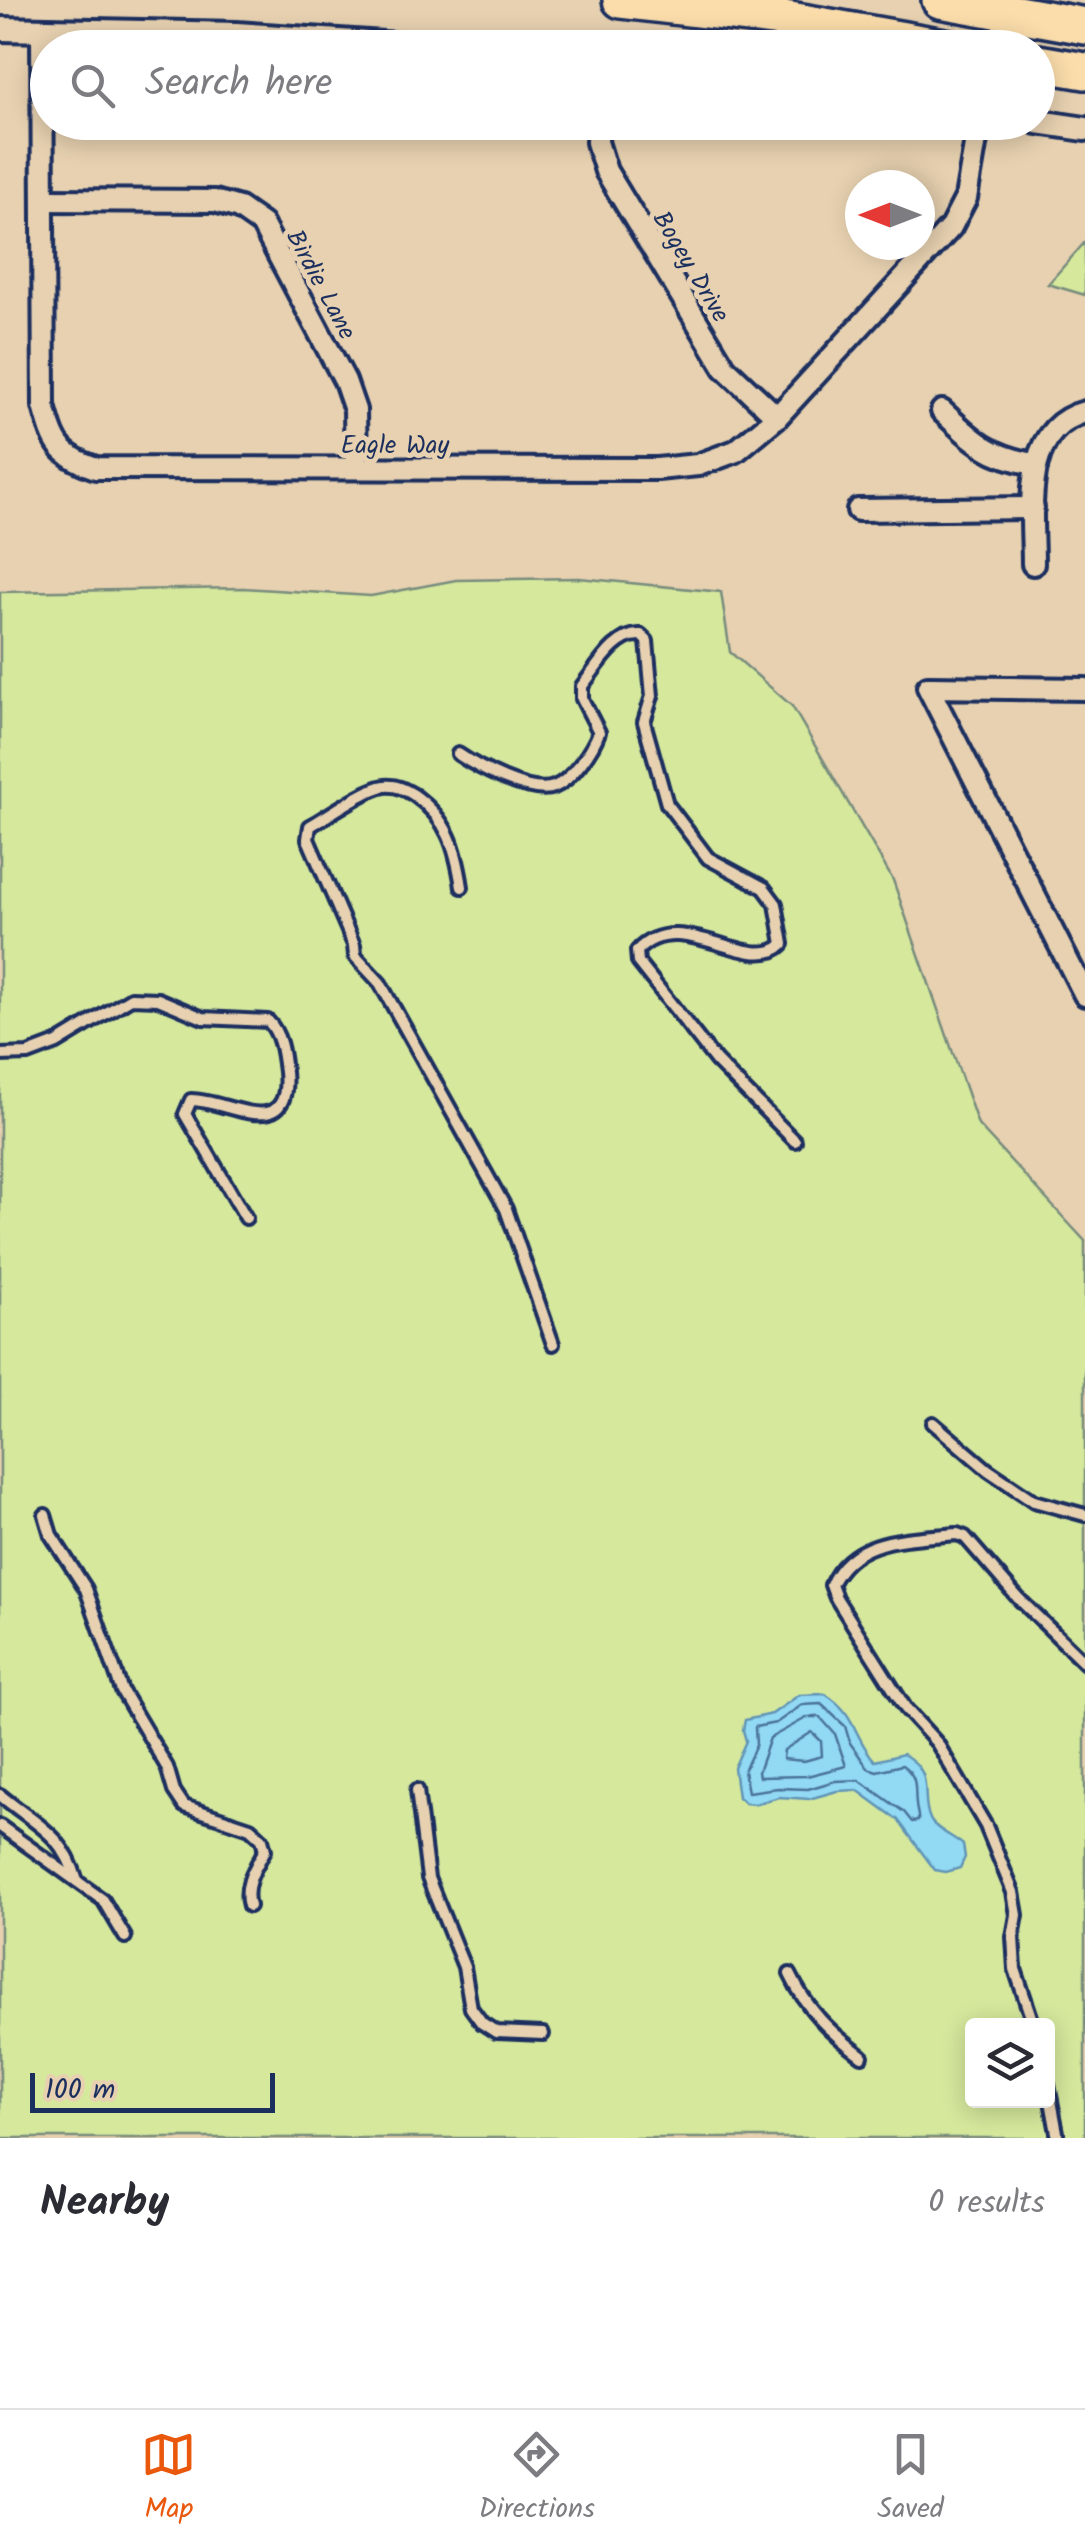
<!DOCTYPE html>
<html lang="en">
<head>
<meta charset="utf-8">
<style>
  :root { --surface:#fff; --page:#f2f2f3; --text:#2b2b33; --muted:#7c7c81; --line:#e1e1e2; --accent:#ea580c }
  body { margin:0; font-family:Kalam,sans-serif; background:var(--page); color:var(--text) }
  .controls { position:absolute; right:30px; bottom:30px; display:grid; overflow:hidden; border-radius:10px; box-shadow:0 5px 25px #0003 }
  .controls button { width:90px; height:90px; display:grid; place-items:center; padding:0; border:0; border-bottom:2px solid var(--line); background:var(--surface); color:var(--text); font:50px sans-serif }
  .compass { position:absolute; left:845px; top:170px; width:90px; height:90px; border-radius:50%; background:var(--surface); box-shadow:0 5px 25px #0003; rotate:270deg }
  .scale { position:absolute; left:30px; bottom:25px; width:245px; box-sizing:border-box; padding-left:10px; border:5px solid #1b2f5e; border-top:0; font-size:28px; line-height:35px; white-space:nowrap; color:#1b2f5e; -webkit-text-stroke:8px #e7d1b0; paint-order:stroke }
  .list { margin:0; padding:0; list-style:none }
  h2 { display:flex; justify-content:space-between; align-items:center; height:130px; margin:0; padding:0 40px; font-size:42px }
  h2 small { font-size:32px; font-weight:400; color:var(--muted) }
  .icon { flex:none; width:55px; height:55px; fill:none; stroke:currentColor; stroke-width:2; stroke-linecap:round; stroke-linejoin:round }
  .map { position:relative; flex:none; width:1085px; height:2138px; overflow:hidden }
  .search { position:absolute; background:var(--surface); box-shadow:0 5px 25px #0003; left:30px; right:30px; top:30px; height:110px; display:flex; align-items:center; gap:25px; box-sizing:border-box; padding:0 35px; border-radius:55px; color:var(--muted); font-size:38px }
  .sheet { height:270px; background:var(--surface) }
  nav { display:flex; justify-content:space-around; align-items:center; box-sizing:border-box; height:140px; border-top:2px solid var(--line); background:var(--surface); font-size:28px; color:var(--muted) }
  nav a { display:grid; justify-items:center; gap:5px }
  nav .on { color:var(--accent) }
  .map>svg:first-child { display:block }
  .green { fill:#d5e89c; stroke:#788c7d; stroke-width:2.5; fill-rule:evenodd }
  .water { fill:#92d9f3; stroke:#6295b7; stroke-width:2.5 }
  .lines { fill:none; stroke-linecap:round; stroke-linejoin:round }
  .shore { stroke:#4b739a; stroke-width:2.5 }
  .service-casing { stroke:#1b2f5e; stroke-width:18 }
  .minor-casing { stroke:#1b2f5e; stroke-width:28 }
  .tertiary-casing { stroke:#1b2f5e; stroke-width:30 }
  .motorway-casing { stroke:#1b2f5e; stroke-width:42 }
  .service { stroke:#e7d1b0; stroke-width:10 }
  .minor { stroke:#e7d1b0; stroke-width:20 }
  .tertiary { stroke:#e7d1b0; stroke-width:22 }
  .motorway { stroke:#fbddab; stroke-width:35 }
  .labels { text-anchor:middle; stroke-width:10; stroke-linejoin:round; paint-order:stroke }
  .street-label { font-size:25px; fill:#1b2f5e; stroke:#e7d1b0 }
</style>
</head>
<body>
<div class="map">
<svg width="1085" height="2138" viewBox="0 0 1085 2138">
  <rect width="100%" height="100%" fill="#e7d1b0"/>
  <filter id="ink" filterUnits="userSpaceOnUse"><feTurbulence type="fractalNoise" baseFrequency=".01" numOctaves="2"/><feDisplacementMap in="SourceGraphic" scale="20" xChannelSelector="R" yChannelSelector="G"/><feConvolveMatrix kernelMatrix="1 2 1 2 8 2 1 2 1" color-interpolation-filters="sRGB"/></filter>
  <g filter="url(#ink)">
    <g class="green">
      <path d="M 1085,242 L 1085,295 L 1048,284 Z"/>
      <path d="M 579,578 L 721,592 L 730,652 L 792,706 L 893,880 L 978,1125 L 1085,1241 L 1085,2138 L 0,2138 L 0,592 L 243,588 L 371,596 L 456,580 ZM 972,2026 L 1048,2026 L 1048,2100 L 972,2100 Z"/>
    </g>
    <path class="water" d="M 825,1694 C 857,1714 853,1737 875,1761 L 903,1754 C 937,1773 919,1794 930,1819 C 934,1829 955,1837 963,1845 L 965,1857 L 960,1868 L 946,1872 L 935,1870 L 898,1820 L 857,1790 L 837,1791 L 809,1799 L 779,1797 L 755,1804 L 745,1803 L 738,1797 L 734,1768 L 746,1741 L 743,1730 L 745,1720 L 772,1714 L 799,1695 Z"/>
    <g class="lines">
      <g class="shore">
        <path d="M 821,1704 L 845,1726 L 850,1743 L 868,1768 L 877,1771 L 902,1765 C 919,1777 914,1787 916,1804 C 916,1810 919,1815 918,1821 L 912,1822 L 904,1812 L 859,1780 L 835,1781 L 808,1789 L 778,1788 L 748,1792 L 744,1771 L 756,1745 L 755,1727 L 776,1723 L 802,1705 Z"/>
        <path d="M 808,1717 L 820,1717 L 835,1734 L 846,1766 L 807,1776 L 759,1777 L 758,1772 L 770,1738 Z"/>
        <path d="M 812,1732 L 821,1741 L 822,1756 L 804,1761 L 783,1759 L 784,1750 Z"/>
      </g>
      <g class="service-casing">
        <g id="service">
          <path d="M 458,754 C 477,767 531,796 554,787 C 572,780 593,749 599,732 L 582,699 L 582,686 C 597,668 615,633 641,635 L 647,641 L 652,696 L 644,722 L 667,804 L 708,858 L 764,888 L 776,904 L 783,944 C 752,976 679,905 637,951 L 638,962 L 716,1061 L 795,1141"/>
          <path d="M 462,887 C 456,848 448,819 414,795 C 404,789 397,785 385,786 C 367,788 328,816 310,826 L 308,839 L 354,945 L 355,956 L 380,983 L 506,1209 L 553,1344"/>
          <path d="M 0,1055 L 28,1054 L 57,1043 L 131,998 L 158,999 L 203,1018 L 268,1021 C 281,1034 283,1055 285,1072 C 292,1145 225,1099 191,1100 L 185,1114 L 246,1218"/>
          <path d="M 933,1423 L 988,1470 L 1034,1501 L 1085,1515"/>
          <path d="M 45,1515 L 51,1535 L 86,1589 L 122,1691 L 167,1767 L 174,1791 L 184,1806 L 250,1828 L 262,1839 L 265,1850 C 255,1868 243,1885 249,1906"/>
          <path d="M 417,1790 L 428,1878 L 464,1967 L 471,2008 L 482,2023 L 496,2032 L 543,2034"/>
          <path d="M 0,1795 C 36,1825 63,1833 77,1881"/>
          <path d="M 0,1826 L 103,1900 L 125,1937"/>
          <path d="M 790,1974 C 807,2010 830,2032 862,2056"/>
          <path d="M 1034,2026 L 1015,1969 L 1013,1937 L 1017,1915 L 1013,1892 L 986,1826 L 937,1743 L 906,1709 L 836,1598 L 831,1585 C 853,1536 910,1539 957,1534 L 965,1537 L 1018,1598 L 1085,1663"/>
          <path d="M 1048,2085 L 1058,2138"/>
        </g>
      </g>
      <g class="minor-casing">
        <g id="minor">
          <path d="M 42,30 L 44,406 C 54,443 58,455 96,468 L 657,469 L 698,465 L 736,451 L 777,417 L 951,227 L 966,198 L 979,122"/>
          <path d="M 598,122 L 597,142 L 606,171 L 725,368 L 777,417"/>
          <path d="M 43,200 L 215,201 L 239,208 L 262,224 L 345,381 L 355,410 L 356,468"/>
          <path d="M 942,411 C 975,442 989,456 1034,464"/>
          <path d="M 858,510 L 1033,508"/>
          <path d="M 1033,564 C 1033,512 1020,429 1085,412"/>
          <path d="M 1085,689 L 928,687 L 1085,995"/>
        </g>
      </g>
      <g class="tertiary-casing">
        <g id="tertiary">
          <path d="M 0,29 L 236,34 L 443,48"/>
          <path d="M 1038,122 L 1085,129"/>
        </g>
      </g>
      <g class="motorway-casing">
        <g id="motorway">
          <path d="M 621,0 L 790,20 L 950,48"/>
          <path d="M 940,0 L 1085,26"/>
          <path d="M 1038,63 L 1085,71"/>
        </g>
      </g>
      <use href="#service" class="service"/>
      <use href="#minor" class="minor"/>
      <use href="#tertiary" class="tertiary"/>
      <use href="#motorway" class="motorway"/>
    </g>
  </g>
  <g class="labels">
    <g class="street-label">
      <text transform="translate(692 266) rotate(59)" y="9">Bogey Drive</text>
      <text transform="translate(322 284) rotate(62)" y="9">Birdie Lane</text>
      <text x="395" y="453">Eagle Way</text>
    </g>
  </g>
</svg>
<div class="controls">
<button><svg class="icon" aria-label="layers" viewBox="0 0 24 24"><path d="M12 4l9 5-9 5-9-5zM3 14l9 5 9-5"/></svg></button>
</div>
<svg class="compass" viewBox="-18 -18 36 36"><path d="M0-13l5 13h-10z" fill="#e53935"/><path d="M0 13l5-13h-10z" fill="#7c7c81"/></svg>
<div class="scale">100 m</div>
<div class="search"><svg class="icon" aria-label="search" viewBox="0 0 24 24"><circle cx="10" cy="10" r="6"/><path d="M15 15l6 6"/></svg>Search here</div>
</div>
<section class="sheet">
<h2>Nearby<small>0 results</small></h2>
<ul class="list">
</ul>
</section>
<nav>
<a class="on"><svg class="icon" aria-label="map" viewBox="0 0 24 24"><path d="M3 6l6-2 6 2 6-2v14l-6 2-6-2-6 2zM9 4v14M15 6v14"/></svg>Map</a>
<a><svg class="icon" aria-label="directions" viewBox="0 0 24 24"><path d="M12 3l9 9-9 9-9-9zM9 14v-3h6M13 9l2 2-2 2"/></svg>Directions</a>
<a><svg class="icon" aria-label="saved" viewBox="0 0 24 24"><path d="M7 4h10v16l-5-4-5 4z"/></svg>Saved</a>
</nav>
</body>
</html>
